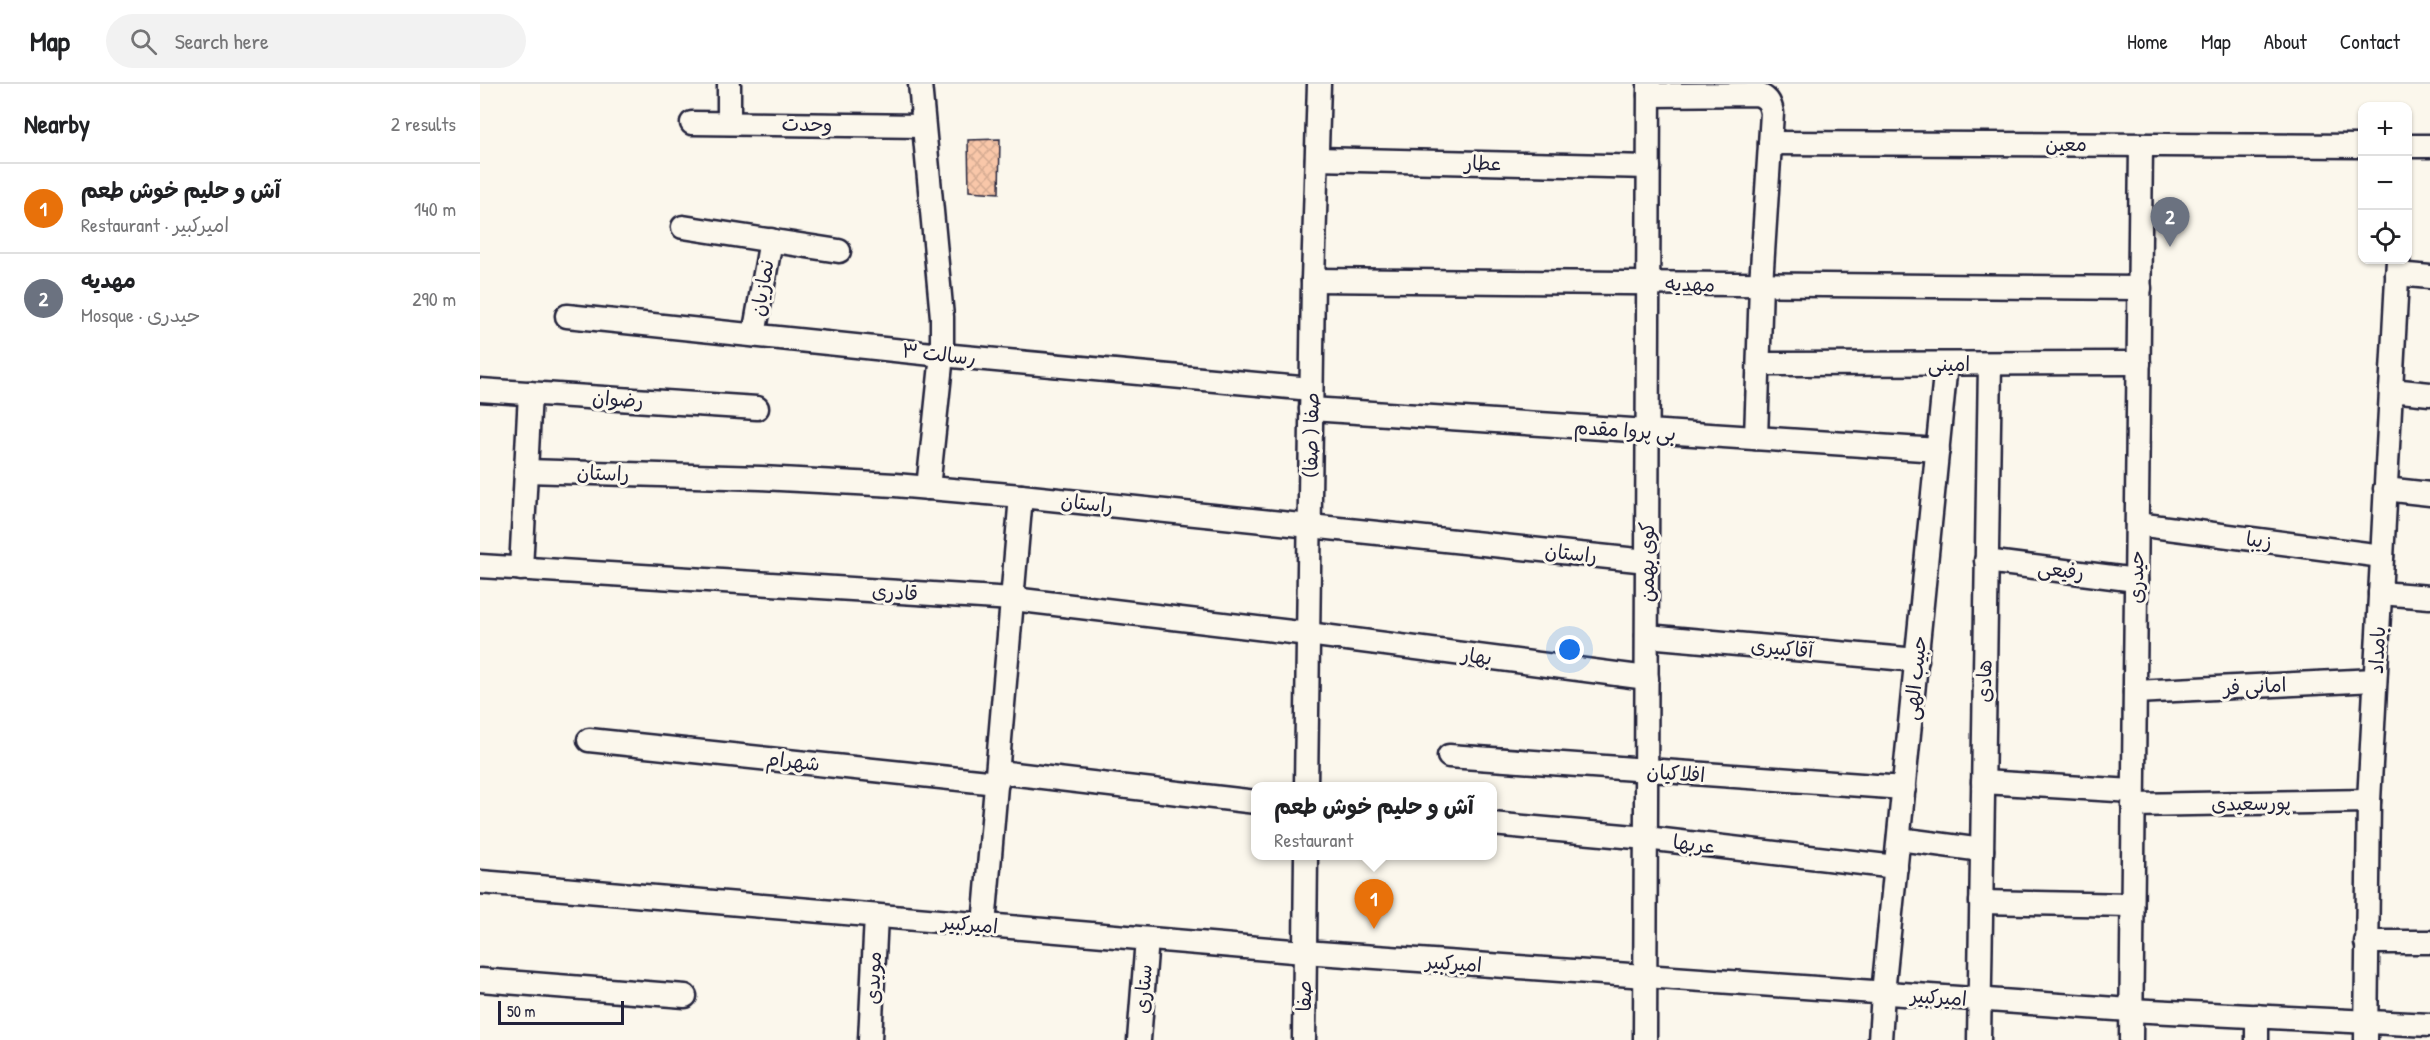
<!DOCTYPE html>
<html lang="en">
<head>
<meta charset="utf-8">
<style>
  :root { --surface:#fff; --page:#f2f2f2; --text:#202124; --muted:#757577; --line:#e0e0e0; --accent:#2563eb }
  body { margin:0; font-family:"Patrick Hand","Playpen Sans Arabic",sans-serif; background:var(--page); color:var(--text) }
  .controls { position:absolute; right:18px; top:18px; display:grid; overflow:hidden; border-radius:12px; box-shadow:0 2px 4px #0004 }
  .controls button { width:54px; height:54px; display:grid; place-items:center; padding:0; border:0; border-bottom:2px solid var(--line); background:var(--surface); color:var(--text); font:30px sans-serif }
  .scale { position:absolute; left:18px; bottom:15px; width:126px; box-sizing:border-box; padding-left:6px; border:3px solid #22223b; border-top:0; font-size:16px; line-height:21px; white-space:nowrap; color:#22223b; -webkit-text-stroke:4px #fbf7ec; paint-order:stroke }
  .you { position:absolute; left:1090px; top:566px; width:21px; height:21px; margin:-15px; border:4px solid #fff; border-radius:50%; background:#1a73e8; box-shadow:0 0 0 9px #1a73e833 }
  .badge { display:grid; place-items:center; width:39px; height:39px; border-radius:50%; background:var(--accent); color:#fff; font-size:20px; font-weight:700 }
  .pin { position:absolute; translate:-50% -50px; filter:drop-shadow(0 2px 3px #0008) }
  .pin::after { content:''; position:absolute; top:32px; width:21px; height:18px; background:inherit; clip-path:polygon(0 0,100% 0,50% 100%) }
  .popup { position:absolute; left:771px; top:698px; width:246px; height:78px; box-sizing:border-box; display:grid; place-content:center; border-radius:12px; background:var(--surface); filter:drop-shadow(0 2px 4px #0005); font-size:20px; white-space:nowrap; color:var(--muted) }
  .popup b { font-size:22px; color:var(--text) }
  .popup::after { content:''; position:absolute; left:50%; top:100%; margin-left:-12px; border:12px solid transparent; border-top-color:var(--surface) }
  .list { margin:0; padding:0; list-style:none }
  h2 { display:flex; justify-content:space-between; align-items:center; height:78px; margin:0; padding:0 24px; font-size:26px }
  h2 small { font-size:20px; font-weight:400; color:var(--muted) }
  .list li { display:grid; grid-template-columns:39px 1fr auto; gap:18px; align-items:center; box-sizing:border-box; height:90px; padding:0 24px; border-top:2px solid var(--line) }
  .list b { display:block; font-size:22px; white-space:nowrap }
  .list p { margin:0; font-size:20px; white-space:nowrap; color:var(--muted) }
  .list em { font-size:20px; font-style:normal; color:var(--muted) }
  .icon { flex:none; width:33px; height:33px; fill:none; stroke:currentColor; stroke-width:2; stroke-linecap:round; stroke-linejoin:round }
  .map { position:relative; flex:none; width:1950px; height:956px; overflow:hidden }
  header { display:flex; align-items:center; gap:36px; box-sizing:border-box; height:84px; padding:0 30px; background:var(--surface); border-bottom:2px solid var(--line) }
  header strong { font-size:28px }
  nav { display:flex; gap:33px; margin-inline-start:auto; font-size:21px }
  .search { width:420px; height:54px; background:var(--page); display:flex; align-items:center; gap:15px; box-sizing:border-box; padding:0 21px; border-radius:33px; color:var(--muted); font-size:22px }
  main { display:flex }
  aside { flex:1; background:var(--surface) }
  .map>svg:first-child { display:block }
  .building { fill:url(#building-cross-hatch); stroke:#22223b; stroke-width:1.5 }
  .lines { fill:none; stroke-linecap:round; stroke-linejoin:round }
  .minor-casing { stroke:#22223b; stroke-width:27 }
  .minor { stroke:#fbf7ec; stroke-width:22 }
  .labels { text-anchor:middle; stroke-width:6; stroke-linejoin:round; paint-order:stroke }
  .street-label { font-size:20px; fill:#22223b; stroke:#fbf7ec }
</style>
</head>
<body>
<header>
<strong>Map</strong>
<div class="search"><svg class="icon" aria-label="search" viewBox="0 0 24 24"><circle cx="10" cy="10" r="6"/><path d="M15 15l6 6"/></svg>Search here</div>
<nav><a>Home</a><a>Map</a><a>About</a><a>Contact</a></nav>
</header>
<main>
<aside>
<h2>Nearby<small>2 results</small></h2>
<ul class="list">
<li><span class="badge" style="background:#e8710a">1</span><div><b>آش و حلیم خوش طعم</b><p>Restaurant · امیرکبیر</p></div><em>140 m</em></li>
<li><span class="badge" style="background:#6b7280">2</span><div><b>مهدیه</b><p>Mosque · حیدری</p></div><em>290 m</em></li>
</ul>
</aside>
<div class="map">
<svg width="1950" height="956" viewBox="0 0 1950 956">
  <defs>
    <pattern id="building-cross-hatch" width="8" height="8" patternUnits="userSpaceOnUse" patternTransform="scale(1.5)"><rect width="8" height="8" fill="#f9c7a9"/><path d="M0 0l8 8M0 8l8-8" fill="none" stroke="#d5ab92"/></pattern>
  </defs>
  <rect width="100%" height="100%" fill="#fbf7ec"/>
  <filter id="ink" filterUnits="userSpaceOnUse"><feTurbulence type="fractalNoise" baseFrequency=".0167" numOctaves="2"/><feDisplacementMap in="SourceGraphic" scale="12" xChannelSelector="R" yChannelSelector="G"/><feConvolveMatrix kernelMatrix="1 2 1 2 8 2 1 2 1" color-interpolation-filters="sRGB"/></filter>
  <g filter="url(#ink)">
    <path class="building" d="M 520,55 L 519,109 L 489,107 L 488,56 Z"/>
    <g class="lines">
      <g class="minor-casing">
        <g id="minor">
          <path d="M 440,0 L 462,233 L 462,271 L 448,404"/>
          <path d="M 1169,11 L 1276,10 C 1287,13 1290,18 1292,29 L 1281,200 L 1276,354"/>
          <path d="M 212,39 L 443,42"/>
          <path d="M 249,39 L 249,0"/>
          <path d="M 1290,59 L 1882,62"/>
          <path d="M 1928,62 L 1950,62"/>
          <path d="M 837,75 L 1169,83"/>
          <path d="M 203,143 L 359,167"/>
          <path d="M 1917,190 L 1950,193"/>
          <path d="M 833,196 L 1660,204"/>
          <path d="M 87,232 L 462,271 L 831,305"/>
          <path d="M 274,251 L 291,156"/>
          <path d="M 1279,280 L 1659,279"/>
          <path d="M 0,306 L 277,324"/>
          <path d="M 1911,306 L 1950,310"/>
          <path d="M 831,325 L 1458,366"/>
          <path d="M 46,387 L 281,394 L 415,401 L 541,412 L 1167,477"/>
          <path d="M 1905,405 L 1950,410"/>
          <path d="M 1657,440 L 1902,472"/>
          <path d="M 1506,477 L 1656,496"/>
          <path d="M 0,482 L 533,515 L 828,550 L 1167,594"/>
          <path d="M 41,485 L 50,309"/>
          <path d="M 1900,509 L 1950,513"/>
          <path d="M 1167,552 L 1437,576"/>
          <path d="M 1655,608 L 1895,596"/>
          <path d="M 109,656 L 517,699"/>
          <path d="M 969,672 L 1424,704"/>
          <path d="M 518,688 L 776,718"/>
          <path d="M 1503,698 L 1653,707"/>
          <path d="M 826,702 L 833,196 L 839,0"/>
          <path d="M 1653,721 L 1889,717"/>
          <path d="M 1012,740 L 1166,754 L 1416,783"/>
          <path d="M 1419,755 L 1502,766"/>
          <path d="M 0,798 L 824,868 L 1650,926 L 1950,941"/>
          <path d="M 1501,818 L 1652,821"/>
          <path d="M 504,841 L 541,412"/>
          <path d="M 1886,858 L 1950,858"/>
          <path d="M 0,896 L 205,912"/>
          <path d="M 390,956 L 396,832"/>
          <path d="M 659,956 L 667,855"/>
          <path d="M 824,956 L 826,772"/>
          <path d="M 1165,956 L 1169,0"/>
          <path d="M 1400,956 L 1403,909 L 1466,280"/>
          <path d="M 1499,956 L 1510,280"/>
          <path d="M 1651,956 L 1661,61"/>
          <path d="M 1777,956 L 1777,932"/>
          <path d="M 1886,956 L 1889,717 L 1918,176"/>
        </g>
      </g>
      <use href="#minor" class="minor"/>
    </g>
  </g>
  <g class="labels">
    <g class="street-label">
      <text transform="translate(327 40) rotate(1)" y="7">وحدت</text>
      <text x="1586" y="67">معین</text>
      <text transform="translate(1003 79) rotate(1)" y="7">عطار</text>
      <text transform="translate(1210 200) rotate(1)" y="7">مهدیه</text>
      <text transform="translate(282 204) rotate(-80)" y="7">نمازیان</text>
      <text transform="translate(459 270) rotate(6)" y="7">رسالت ۳</text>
      <text x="1469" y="287">امینی</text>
      <text transform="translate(138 315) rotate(4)" y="7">رضوان</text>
      <text transform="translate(1145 346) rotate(4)" y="7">بی پروا مقدم</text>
      <text transform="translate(831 351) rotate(-89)" y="7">صفا ( صفا)</text>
      <text transform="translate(123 389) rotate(2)" y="7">راستان</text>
      <text transform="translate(607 419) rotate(6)" y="7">راستان</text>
      <text transform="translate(1779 456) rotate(7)" y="7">زیبا</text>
      <text transform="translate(1091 469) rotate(6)" y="7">راستان</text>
      <text transform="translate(1167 478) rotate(-90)" y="7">کوی بهمن</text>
      <text transform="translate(1581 486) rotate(7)" y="7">رفیعی</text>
      <text transform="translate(1656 493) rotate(-89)" y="7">حیدری</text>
      <text transform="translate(415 508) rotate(4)" y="7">قادری</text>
      <text transform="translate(1302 564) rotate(5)" y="7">آقاکبیری</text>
      <text transform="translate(1897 566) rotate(-87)" y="7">بامداد</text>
      <text transform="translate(997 572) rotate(8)" y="7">بهار</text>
      <text transform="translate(1435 594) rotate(-84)" y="7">حبیب الهی</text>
      <text transform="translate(1504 597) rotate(-89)" y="7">هادی</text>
      <text transform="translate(1775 602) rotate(-3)" y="7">امانی فر</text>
      <text transform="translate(313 677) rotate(6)" y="7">شهرام</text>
      <text transform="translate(1196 689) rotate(4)" y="7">افلاکیان</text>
      <text transform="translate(1771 719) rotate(-1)" y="7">پورسعیدی</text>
      <text transform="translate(1214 760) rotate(7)" y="7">عربها</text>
      <text transform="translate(490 840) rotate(5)" y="7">امیرکبیر</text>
      <text transform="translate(974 879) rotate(4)" y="7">امیرکبیر</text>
      <text transform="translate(393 894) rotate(-88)" y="7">مویدی</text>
      <text transform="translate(663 905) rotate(-86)" y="7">ستاری</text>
      <text transform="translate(824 912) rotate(-90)" y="7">صفا</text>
      <text transform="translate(1459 913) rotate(4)" y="7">امیرکبیر</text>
    </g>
  </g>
</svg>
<div class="controls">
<button>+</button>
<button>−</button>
<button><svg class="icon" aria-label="locate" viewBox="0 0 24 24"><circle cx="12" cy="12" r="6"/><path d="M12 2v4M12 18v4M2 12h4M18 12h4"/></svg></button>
</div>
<div class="scale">50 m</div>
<div class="you"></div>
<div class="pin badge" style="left:894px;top:845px;background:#e8710a">1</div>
<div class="popup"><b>آش و حلیم خوش طعم</b>Restaurant</div>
<div class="pin badge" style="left:1690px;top:163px;background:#6b7280">2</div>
</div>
</main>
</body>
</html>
